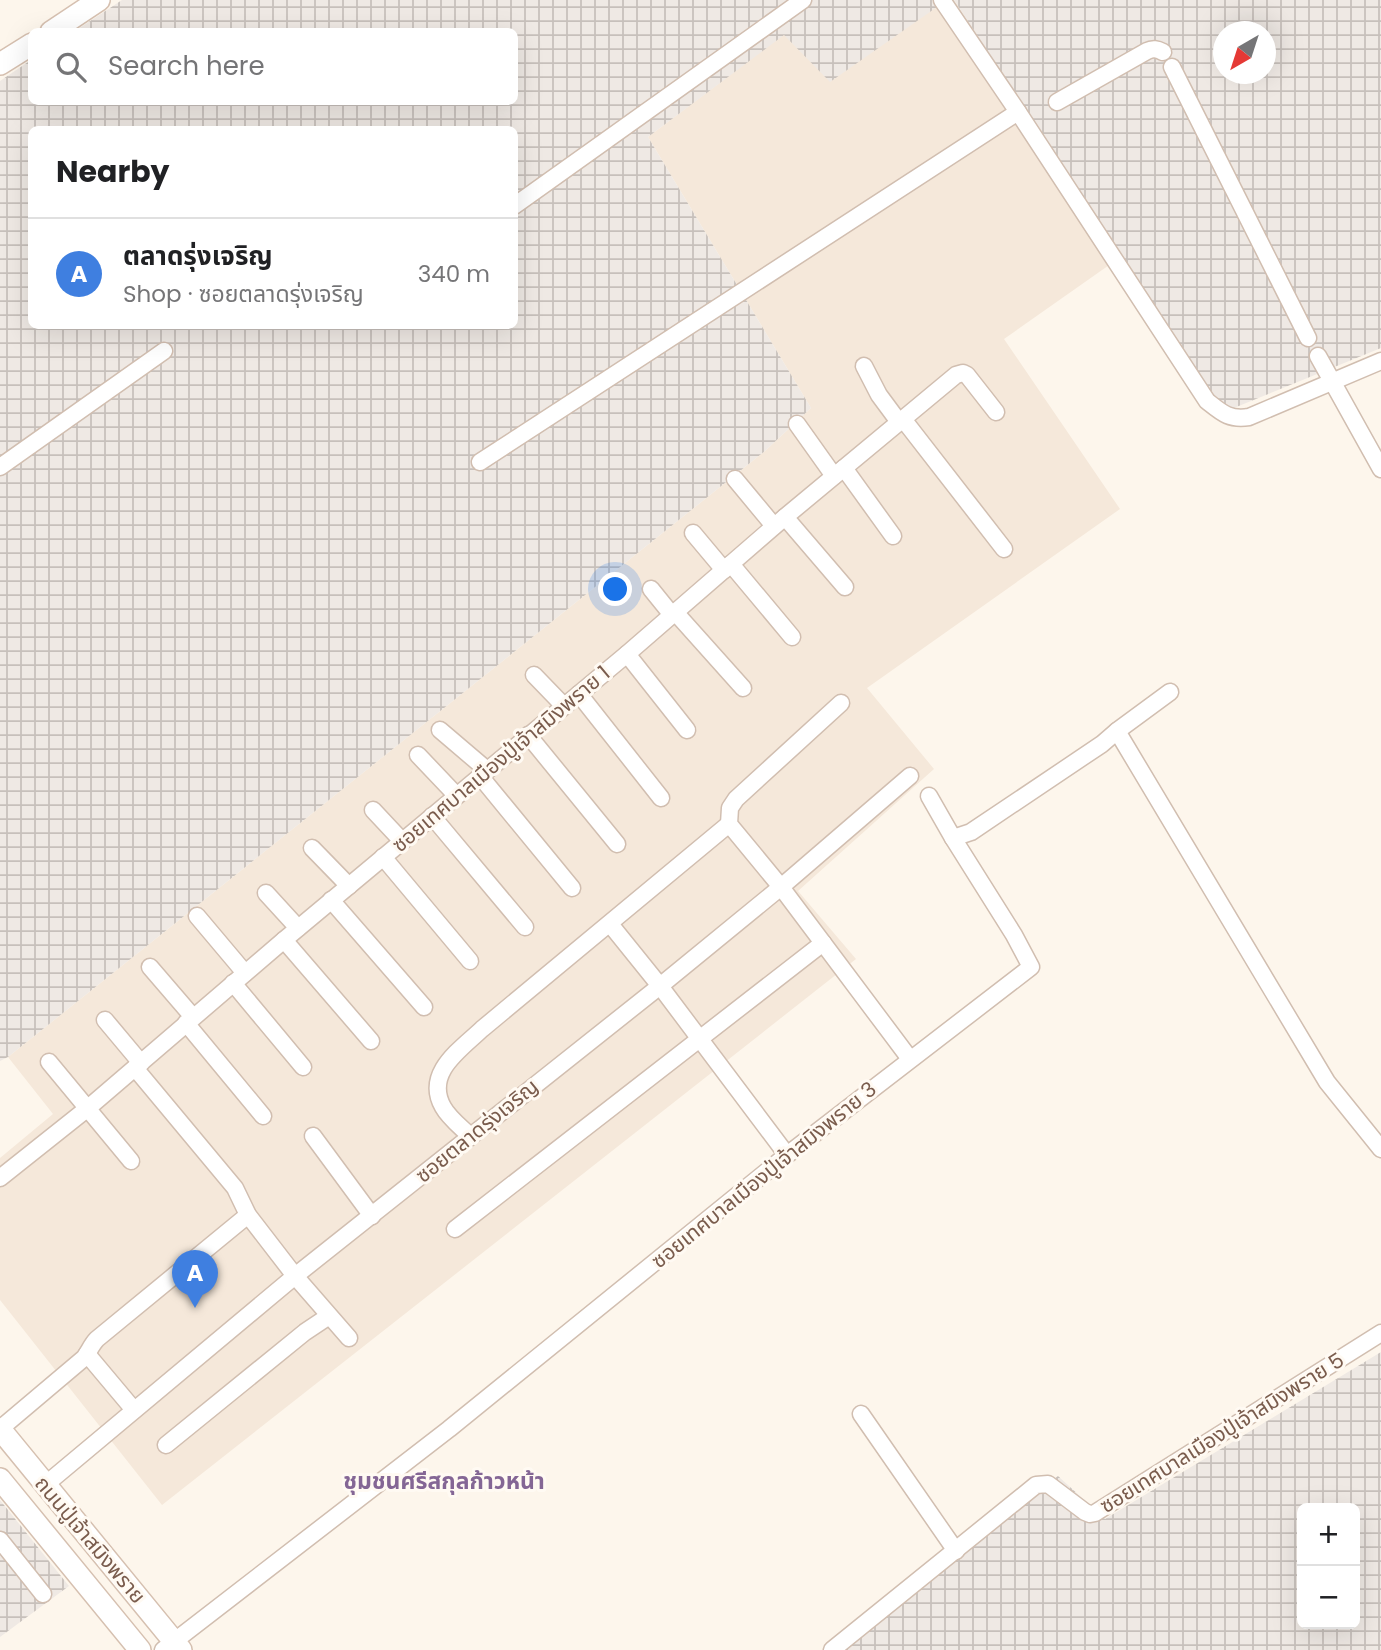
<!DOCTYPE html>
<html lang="en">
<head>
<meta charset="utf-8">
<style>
  :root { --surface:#fff; --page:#f6f6f6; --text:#202124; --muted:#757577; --line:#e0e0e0; --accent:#1a73e8 }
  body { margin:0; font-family:Poppins,"Noto Sans Thai",sans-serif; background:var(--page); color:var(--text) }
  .controls { position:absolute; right:21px; bottom:21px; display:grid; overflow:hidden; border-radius:10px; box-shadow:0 7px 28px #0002 }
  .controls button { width:63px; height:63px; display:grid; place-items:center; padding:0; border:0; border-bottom:2px solid var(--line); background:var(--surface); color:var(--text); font:35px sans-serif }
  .compass { position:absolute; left:1213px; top:21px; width:63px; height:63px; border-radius:50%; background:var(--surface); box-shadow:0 7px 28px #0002; rotate:219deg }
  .you { position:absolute; left:616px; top:590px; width:24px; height:24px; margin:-18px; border:5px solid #fff; border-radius:50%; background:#1a73e8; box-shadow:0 0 0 10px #1a73e833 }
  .badge { display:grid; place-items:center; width:46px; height:46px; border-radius:50%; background:var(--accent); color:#fff; font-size:23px; font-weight:700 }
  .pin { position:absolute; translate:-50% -58px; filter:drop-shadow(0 2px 4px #0008) }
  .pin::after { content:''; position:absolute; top:37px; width:24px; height:21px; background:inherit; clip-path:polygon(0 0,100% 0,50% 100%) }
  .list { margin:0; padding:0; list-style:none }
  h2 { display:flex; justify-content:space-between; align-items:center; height:91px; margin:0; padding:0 28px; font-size:30px }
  h2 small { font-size:23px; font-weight:400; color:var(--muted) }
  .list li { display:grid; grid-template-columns:46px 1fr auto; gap:21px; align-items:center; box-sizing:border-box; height:112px; padding:0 28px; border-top:2px solid var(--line) }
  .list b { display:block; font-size:26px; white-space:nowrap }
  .list p { margin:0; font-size:23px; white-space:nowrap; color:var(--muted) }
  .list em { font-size:23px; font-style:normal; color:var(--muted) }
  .icon { flex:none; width:38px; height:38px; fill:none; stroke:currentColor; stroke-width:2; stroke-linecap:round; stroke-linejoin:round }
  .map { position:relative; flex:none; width:1381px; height:1650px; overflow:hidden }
  .search { position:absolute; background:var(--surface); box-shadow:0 7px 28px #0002; left:28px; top:28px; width:490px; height:77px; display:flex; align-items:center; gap:18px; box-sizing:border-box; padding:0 24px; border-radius:10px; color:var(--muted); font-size:26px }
  .panel { position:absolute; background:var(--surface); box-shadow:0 7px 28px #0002; left:28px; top:126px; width:490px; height:203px; border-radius:10px }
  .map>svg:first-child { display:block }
  .residential { fill:#f5e8da }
  .industrial { fill:url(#industrial-grid); fill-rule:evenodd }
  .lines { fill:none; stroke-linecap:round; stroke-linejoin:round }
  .street-casing { stroke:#d1beb0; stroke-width:19 }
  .secondary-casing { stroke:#d6c0b0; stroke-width:24 }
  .street { stroke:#fff; stroke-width:16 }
  .secondary { stroke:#fff; stroke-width:21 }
  .labels { text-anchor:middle; stroke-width:6; stroke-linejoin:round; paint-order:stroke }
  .street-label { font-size:21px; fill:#7a5c4d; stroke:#fffaf3 }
  .neighbourhood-label { font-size:23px; font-weight:bold; fill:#846695; stroke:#fffaf3 }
</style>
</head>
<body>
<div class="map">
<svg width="1381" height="1650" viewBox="0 0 1381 1650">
  <defs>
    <pattern id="industrial-grid" width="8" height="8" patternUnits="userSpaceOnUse" patternTransform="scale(1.75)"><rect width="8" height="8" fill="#efe9e4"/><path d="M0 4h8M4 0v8" fill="none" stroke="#c7c0bb"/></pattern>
  </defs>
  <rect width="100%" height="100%" fill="#fdf6ec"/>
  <path class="residential" d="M 947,0 L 954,0 L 1122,256 L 1004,339 L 1120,509 L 867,688 L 934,769 L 798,891 L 856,959 L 162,1505 L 0,1300 L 0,1158 L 53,1114 L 8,1057 L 765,451 L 811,408 L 648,137 L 784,34 Z"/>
  <g class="industrial">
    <path d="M 122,0 L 947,0 L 830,82 L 784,35 L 648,137 L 811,408 L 765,451 L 8,1057 L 0,1061 L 0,81 L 31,60 L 32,102 L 514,102 L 514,32 L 75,31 ZM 32,130 L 514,130 L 514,326 L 32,326 Z"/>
    <path d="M 954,0 L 1381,0 L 1381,348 L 1224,412 ZM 1224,32 L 1266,32 L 1266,74 L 1224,74 Z"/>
    <path d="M 1381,1352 L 1381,1650 L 841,1650 L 1058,1476 L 1105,1519 ZM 1302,1508 L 1355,1508 L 1355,1624 L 1302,1624 Z"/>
    <path d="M 0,1500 L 69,1586 L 0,1637 Z"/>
  </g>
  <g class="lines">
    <g class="street-casing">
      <g id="street">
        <path d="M 942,0 L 1018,112 L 1207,401 C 1222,413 1229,420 1249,417 L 1381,361"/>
        <path d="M 1172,67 L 1308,338"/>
        <path d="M 1057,102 L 1147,51 C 1153,48 1157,49 1163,52"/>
        <path d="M 514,206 L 803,0"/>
        <path d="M 1318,356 L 1381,469"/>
        <path d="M 864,366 L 879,395 L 899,422"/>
        <path d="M 903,419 L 1004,549"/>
        <path d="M 797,424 L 834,476"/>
        <path d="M 480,462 L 1018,112"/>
        <path d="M 0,467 L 164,351"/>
        <path d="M 844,468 L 893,536"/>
        <path d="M 735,479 L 774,526"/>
        <path d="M 785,517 L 845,587"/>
        <path d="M 693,533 L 724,570"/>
        <path d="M 731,564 L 792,637"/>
        <path d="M 651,589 L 672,615"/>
        <path d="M 675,612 L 743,688"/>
        <path d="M 627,654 L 687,730"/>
        <path d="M 534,675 L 564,706"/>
        <path d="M 579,694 L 661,798"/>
        <path d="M 841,703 L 736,799 L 730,808 L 729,824 L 781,887 L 910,1059"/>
        <path d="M 440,730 L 487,770"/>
        <path d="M 1117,731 L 1327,1082 L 1381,1149"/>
        <path d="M 528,735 L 617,844"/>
        <path d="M 418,755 L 456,795"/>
        <path d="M 480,776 L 572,888"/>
        <path d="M 929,796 L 953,838"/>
        <path d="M 373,810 L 402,841"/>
        <path d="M 432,816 L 525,927"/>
        <path d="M 312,848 L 349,886"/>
        <path d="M 383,857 L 470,961"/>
        <path d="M 266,893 L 298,928"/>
        <path d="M 331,900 L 424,1007"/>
        <path d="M 197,916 L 245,973"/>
        <path d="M 610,924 L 660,986 L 787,1155"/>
        <path d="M 284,940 L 371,1041"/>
        <path d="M 150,967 L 193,1017"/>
        <path d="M 233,983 L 303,1067"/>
        <path d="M 105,1020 L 141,1063"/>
        <path d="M 186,1023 L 263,1116"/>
        <path d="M 49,1062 L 131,1161"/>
        <path d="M 135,1068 L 235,1188 L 248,1215 L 295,1276 L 349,1338"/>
        <path d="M 313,1136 L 372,1216"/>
        <path d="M 470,1136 C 461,1127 449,1118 443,1107 C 424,1073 460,1050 482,1029 L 729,824"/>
        <path d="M 0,1178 L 88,1108 L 284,940 L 627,654 L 785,517 L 956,375 L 963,373 L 967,375 L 996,412"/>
        <path d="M 455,1229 L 823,943"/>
        <path d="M 87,1354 L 134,1410"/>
        <path d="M 861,1414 L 956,1551"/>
        <path d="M 0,1429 L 84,1358 C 89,1352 91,1345 97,1339 L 248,1215"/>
        <path d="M 166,1445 L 305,1332 L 329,1316"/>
        <path d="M 45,1485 L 295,1276 L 660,986 L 781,887 L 910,776"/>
        <path d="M 0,1540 L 43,1594"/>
        <path d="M 163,1650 L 449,1429 L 787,1155 L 1031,967 L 1014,935 L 953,838 L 971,832 L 1102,744 L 1117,731 L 1170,692"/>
        <path d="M 832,1650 L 1036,1485 L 1048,1484 L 1085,1512 L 1090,1514 L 1095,1513 L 1381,1333"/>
      </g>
    </g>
    <g class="secondary-casing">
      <g id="secondary">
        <path d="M 51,32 L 99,0"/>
        <path d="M 0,64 L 32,44"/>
        <path d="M 0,1429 L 181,1650"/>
        <path d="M 0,1479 L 140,1650"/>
      </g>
    </g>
    <use href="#street" class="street"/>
    <use href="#secondary" class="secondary"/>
  </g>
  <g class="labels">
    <g class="street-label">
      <text transform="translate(501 759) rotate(-40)" y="7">ซอยเทศบาลเมืองปู่เจ้าสมิงพราย 1</text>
      <text transform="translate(477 1131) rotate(-39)" y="7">ซอยตลาดรุ่งเจริญ</text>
      <text transform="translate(764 1175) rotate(-39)" y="7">ซอยเทศบาลเมืองปู่เจ้าสมิงพราย 3</text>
      <text transform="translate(1222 1433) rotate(-32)" y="7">ซอยเทศบาลเมืองปู่เจ้าสมิงพราย 5</text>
      <text transform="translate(90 1540) rotate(50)" y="7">ถนนปู่เจ้าสมิงพราย</text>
    </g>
    <g class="neighbourhood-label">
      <text x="444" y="1489">ชุมชนศรีสกุลก้าวหน้า</text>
    </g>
  </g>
</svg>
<div class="controls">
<button>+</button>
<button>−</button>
</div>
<svg class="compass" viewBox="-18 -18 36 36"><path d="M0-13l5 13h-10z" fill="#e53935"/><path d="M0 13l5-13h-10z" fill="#757577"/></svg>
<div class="you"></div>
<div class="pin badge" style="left:195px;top:1308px;background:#3f7fe0">A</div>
<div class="search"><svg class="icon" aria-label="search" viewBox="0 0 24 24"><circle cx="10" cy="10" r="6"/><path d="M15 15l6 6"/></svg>Search here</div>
<section class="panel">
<h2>Nearby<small></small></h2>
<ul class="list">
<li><span class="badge" style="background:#3f7fe0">A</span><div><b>ตลาดรุ่งเจริญ</b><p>Shop · ซอยตลาดรุ่งเจริญ</p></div><em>340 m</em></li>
</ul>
</section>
</div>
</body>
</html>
